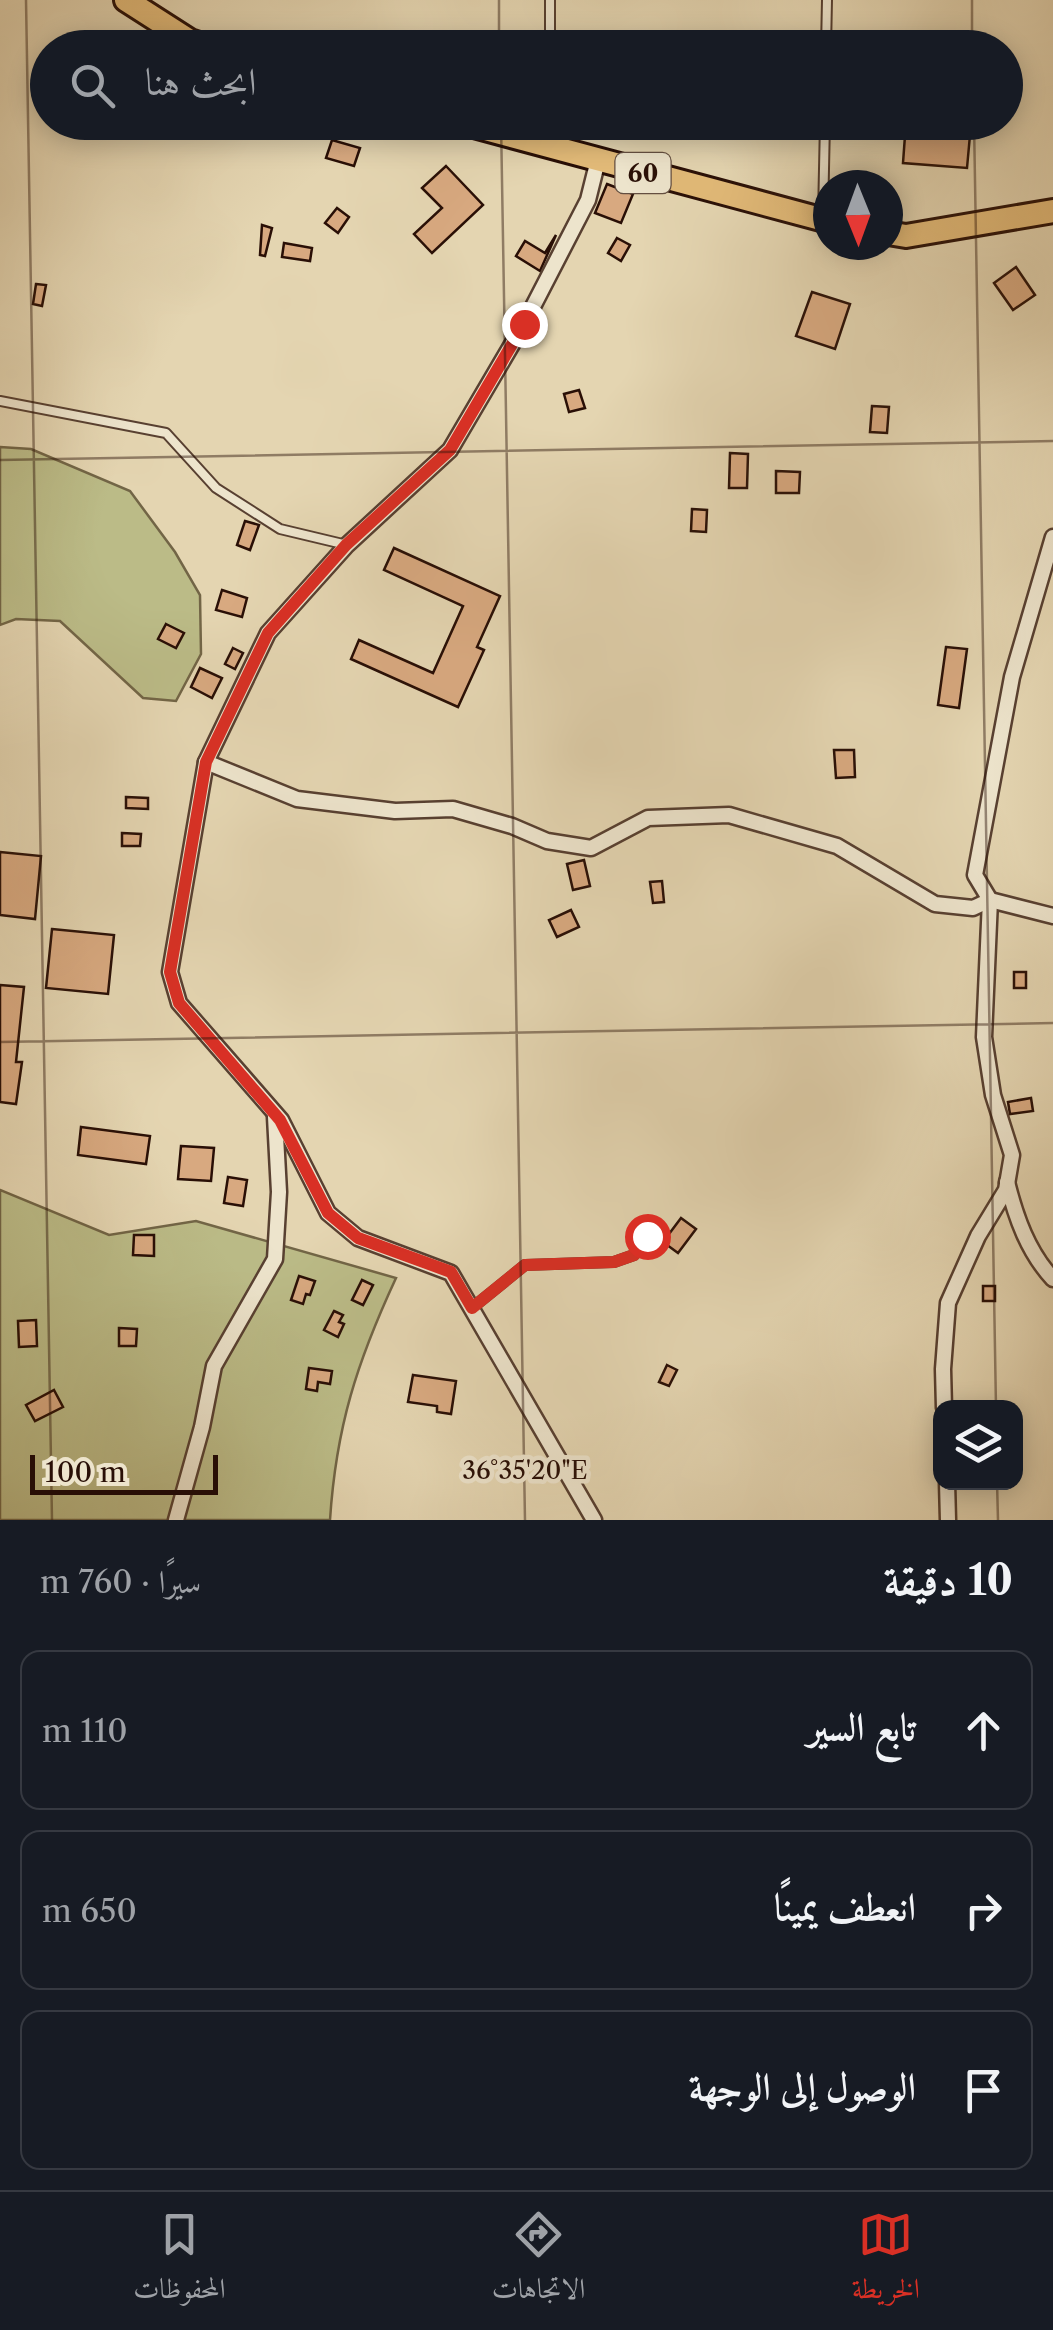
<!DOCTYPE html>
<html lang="ar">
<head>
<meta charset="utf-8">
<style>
  :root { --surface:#171b24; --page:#242831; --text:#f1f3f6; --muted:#9ea1a6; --line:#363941; --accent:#d93025 }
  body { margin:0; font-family:"Libre Caslon Text",Amiri,serif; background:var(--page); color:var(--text); direction:rtl }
  .controls { position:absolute; right:30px; bottom:30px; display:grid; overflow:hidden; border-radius:20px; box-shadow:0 5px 25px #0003 }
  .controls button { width:90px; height:90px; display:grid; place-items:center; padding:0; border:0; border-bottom:2px solid var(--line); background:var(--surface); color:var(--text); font:50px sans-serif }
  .compass { position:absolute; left:813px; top:170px; width:90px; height:90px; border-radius:50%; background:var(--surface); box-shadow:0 5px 25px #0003; rotate:179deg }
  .scale { position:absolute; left:30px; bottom:25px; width:188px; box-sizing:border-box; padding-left:10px; border:5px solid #290f06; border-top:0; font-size:28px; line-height:35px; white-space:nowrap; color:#290f06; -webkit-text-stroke:8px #ede4cc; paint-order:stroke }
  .stop { position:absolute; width:30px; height:30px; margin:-22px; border:8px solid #d93025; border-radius:50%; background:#fff }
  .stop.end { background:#d93025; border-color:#fff; box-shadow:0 2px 10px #0008 }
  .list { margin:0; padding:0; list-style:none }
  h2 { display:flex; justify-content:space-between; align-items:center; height:130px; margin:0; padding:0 40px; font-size:42px }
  h2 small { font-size:32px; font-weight:400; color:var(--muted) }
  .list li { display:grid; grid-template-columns:65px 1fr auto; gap:30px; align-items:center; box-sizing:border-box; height:160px; margin:0 20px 20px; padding:0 20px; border:2px solid var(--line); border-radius:20px }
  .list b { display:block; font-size:38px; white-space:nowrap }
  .list em { font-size:32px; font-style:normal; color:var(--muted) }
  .icon { flex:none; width:55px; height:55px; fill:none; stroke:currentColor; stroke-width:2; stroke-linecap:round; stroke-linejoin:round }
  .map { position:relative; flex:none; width:1053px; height:1520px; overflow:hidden; direction:ltr }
  .search { position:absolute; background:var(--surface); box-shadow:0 5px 25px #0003; left:30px; right:30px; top:30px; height:110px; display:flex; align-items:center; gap:25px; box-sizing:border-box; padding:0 35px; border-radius:55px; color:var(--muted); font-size:38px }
  .sheet { height:670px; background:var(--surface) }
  nav { display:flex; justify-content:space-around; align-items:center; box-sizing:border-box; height:140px; border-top:2px solid var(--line); background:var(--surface); font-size:28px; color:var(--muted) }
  nav a { display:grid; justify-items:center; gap:5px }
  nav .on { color:var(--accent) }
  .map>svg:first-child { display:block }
  .green { fill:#bbbb87; stroke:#726546; stroke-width:2.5 }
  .building { fill:#d8a980; stroke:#290f06; stroke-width:2.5 }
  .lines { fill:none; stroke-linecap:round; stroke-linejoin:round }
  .lane-casing { stroke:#584031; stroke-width:12 }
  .street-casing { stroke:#584031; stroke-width:19 }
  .primary-casing { stroke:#290f06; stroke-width:28 }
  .lane { stroke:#ede4cc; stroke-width:8 }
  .street { stroke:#ede4cc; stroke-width:14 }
  .primary { stroke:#e2ba78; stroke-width:22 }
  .route { stroke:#d93025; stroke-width:12 }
  .ticks { fill:none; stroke:#290f06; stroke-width:2.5; stroke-opacity:0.45 }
  .labels { text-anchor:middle; stroke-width:9; stroke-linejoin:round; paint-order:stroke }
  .shield { fill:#ede4cc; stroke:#644f41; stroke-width:2.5 }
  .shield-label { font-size:25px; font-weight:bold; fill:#290f06 }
  .ticks-label { font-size:25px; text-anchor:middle; fill:#290f06; stroke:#ede4cc; stroke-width:9; stroke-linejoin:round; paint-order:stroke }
</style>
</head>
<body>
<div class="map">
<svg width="1053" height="1520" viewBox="0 0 1053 1520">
  <rect width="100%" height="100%" fill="#e4d5b1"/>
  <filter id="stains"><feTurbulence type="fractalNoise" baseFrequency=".002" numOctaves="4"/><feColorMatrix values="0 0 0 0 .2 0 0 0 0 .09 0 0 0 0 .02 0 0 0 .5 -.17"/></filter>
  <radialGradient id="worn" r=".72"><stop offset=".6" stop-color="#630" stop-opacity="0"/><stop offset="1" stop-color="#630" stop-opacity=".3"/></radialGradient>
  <g class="green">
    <path d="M 0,447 L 31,449 L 130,491 L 175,552 L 200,595 L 201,654 L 176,701 L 143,698 L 60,621 L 16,619 L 0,625 Z"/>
    <path d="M 0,1190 L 109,1235 L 196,1221 L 396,1278 C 357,1362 336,1427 330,1520 L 0,1520 Z"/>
  </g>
  <g class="building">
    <path d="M 906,122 L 959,122 L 959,134 L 970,135 L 967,168 L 903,163 Z"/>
    <path d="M 332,140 L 360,148 L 354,166 L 326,158 Z"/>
    <path d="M 446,166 L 483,205 L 432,253 L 414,234 L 442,208 L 422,188 Z"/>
    <path d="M 607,184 L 633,194 L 621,223 L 595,213 Z"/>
    <path d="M 337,208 L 349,217 L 338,233 L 325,223 Z"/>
    <path d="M 262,225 L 272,228 L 265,256 L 260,255 Z"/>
    <path d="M 556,235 L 540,271 L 516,256 L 525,241 L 545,253 Z"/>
    <path d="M 617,238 L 630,245 L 621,261 L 608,253 Z"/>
    <path d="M 284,243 L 312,248 L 310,261 L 282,257 Z"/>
    <path d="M 1016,267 L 1035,295 L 1013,310 L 994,283 Z"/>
    <path d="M 36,284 L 46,285 L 42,306 L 33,304 Z"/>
    <path d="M 812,292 L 850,304 L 835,349 L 796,336 Z"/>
    <path d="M 579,390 L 585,408 L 569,412 L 564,394 Z"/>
    <path d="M 872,406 L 889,407 L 887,433 L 870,432 Z"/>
    <path d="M 730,453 L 748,454 L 747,488 L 729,488 Z"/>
    <path d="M 776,471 L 800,472 L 799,493 L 776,493 Z"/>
    <path d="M 692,509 L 707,510 L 706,532 L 691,531 Z"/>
    <path d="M 245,521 L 259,525 L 250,550 L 237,545 Z"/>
    <path d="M 394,548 L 500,596 L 477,647 L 484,650 L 458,707 L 351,659 L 359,640 L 433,673 L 463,606 L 384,570 Z"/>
    <path d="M 222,590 L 247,598 L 242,617 L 216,610 Z"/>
    <path d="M 166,624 L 184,633 L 176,648 L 158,639 Z"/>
    <path d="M 946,647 L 967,649 L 959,708 L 938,705 Z"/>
    <path d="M 233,648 L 243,653 L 235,669 L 225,664 Z"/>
    <path d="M 200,668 L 222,678 L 212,698 L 191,687 Z"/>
    <path d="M 834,750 L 854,750 L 855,777 L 836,778 Z"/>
    <path d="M 126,797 L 148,798 L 148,809 L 126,808 Z"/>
    <path d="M 122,833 L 141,834 L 140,846 L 122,846 Z"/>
    <path d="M 0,852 L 41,856 L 35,919 L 0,915 Z"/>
    <path d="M 584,860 L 590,886 L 573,890 L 567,864 Z"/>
    <path d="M 662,881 L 664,902 L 653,903 L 650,882 Z"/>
    <path d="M 571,910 L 579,927 L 557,937 L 549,920 Z"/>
    <path d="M 52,929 L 114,935 L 108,994 L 46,988 Z"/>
    <rect x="1014" y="972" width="12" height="16"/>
    <path d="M 0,985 L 24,987 L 16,1062 L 22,1062 L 16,1104 L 0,1102 Z"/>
    <path d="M 1031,1098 L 1033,1111 L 1010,1114 L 1008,1102 Z"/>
    <path d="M 81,1127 L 150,1136 L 146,1164 L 78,1155 Z"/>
    <path d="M 181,1146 L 214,1148 L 211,1181 L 178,1179 Z"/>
    <path d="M 228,1177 L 247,1180 L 243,1206 L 224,1203 Z"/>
    <path d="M 681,1218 L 696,1229 L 678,1253 L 663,1242 Z"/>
    <path d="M 134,1235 L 154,1235 L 154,1256 L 133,1255 Z"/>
    <path d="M 299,1276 L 315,1281 L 310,1295 L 306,1294 L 303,1304 L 291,1300 Z"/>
    <path d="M 362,1280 L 373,1285 L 363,1305 L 352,1300 Z"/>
    <rect x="983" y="1286" width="12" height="15"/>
    <path d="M 334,1311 L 343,1315 L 339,1322 L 344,1324 L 338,1337 L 324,1330 Z"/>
    <path d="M 36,1320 L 37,1346 L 19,1347 L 18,1321 Z"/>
    <path d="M 119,1328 L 137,1329 L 136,1346 L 119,1346 Z"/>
    <path d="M 667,1365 L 677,1370 L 669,1386 L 659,1382 Z"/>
    <path d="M 309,1368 L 332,1371 L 330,1384 L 318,1382 L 317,1391 L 306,1389 Z"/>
    <path d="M 413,1375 L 456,1381 L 451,1414 L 437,1412 L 437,1406 L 408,1402 Z"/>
    <path d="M 54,1390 L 63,1407 L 35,1421 L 26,1405 Z"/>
  </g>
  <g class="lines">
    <g class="lane-casing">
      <g id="lane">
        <path d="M 550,48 L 550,0"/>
        <path d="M 826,48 L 827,0"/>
        <path d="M 538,140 L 549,122"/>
        <path d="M 823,216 L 825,122"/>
        <path d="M 0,401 L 166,433 L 216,488 L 280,529 L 347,545"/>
        <path d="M 472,1308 L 525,1265 L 614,1262 L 634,1255 L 647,1236"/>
      </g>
    </g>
    <g class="street-casing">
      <g id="street">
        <path d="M 206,762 L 297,799 L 395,811 L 453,809 L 512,826 L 547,841 L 591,848 L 648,818 L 729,815 L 837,846 L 935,904 L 973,908 L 990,900 L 1053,916"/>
        <path d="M 1007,1182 C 1016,1218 1028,1252 1053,1279"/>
        <path d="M 944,1408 L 943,1369 L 948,1303 L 978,1236 L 1006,1190 L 1012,1155 L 993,1095 L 984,1037 L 990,900 L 975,875 L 1012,677 L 1053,537"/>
        <path d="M 947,1482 L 948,1520"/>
        <path d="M 176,1520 L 202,1427 L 214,1366 L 275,1259 L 279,1192 L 275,1117"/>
        <path d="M 594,1520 L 451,1273 L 358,1238 L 328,1213 L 281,1120 L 179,1003 L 170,972 L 206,762 L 268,633 L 347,545 L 450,450 L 524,324 L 588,200 L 598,160"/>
      </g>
    </g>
    <g class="primary-casing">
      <g id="primary">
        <path d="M 126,0 L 190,41 L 211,48"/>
        <path d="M 459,122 L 828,221"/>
        <path d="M 888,233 L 906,236 L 1053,211"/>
      </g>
    </g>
    <use href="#lane" class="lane"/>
    <use href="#street" class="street"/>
    <use href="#primary" class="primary"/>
  </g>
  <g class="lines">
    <path class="route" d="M 524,324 L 450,450 L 346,545 L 268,633 L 206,762 L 170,972 L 179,1003 L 280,1120 L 328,1213 L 358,1238 L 451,1272 L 472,1308 L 525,1265 L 614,1262 L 634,1255 L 647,1236"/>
  </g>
  <path class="ticks" d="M 26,0 L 52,1520M 499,0 L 499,48M 972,0 L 972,48M 501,122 L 525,1520M 974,122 L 996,1408M 0,460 L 1053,441M 0,1042 L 1053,1023M 997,1482 L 998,1520"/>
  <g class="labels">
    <rect class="shield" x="615.5" y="153" width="55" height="40" rx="8"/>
    <g class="shield-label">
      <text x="643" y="182">60</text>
    </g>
  </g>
  <g class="ticks-label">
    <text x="525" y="1479">36°35'20"E</text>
  </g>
  <rect width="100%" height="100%" filter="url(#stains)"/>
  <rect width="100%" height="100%" fill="url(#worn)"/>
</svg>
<div class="controls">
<button><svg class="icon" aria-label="layers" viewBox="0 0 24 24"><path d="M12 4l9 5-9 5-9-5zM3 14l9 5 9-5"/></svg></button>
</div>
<svg class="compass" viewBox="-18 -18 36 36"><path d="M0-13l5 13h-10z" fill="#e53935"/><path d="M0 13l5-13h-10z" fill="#9ea1a6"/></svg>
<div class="scale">100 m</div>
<div class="stop" style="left:647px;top:1236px"></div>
<div class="stop end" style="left:524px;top:324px"></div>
<div class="search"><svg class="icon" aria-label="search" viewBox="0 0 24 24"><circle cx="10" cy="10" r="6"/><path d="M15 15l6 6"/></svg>ابحث هنا</div>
</div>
<section class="sheet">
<h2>10 دقيقة<small>سيرًا · 760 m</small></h2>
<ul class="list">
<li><svg class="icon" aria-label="ahead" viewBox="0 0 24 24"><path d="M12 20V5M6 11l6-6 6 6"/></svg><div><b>تابع السير</b></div><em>110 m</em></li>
<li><svg class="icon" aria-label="right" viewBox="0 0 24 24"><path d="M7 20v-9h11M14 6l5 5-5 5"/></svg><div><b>انعطف يمينًا</b></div><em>650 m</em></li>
<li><svg class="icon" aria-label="arrive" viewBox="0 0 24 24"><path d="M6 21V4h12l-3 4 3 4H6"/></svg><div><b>الوصول إلى الوجهة</b></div></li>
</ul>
</section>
<nav>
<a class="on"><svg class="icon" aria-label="map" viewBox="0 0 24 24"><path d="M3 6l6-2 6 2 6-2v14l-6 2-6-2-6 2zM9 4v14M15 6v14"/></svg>الخريطة</a>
<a><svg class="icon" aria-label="directions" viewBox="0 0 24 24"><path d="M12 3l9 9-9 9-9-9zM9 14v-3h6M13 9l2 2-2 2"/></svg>الاتجاهات</a>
<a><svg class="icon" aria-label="saved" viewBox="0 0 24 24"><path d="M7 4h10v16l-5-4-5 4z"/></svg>المحفوظات</a>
</nav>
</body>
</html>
